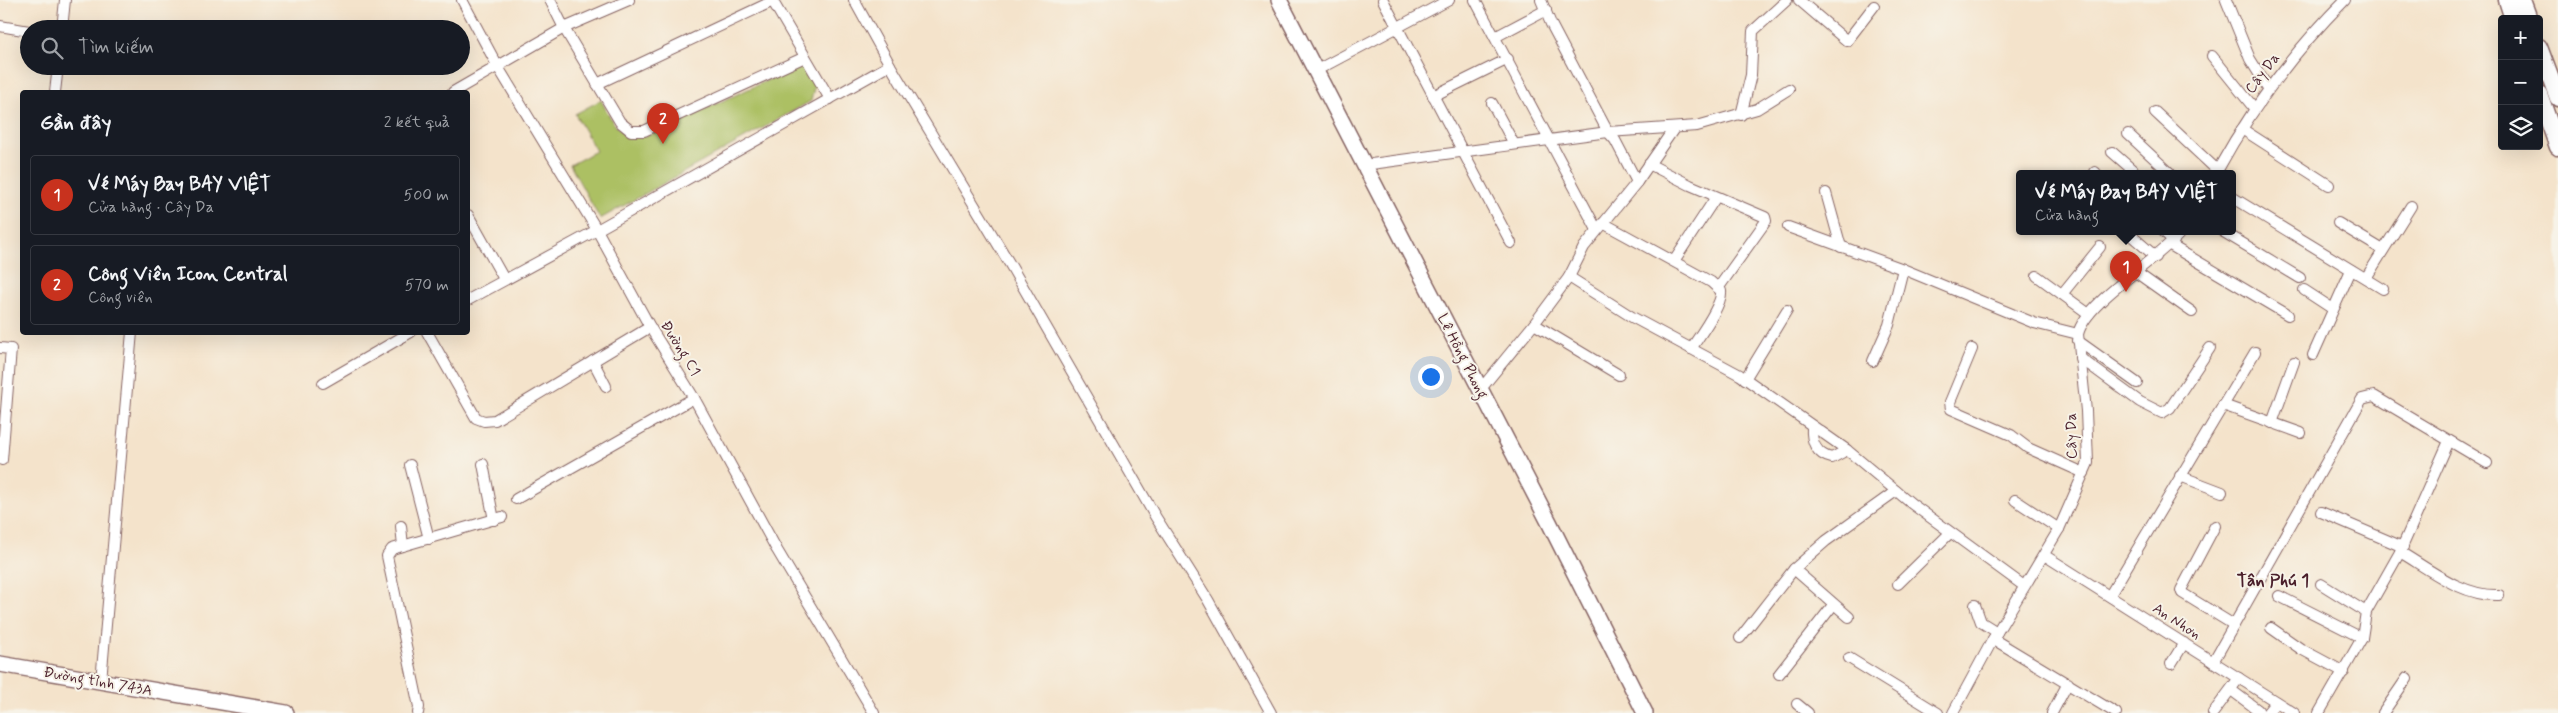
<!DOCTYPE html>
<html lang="vi">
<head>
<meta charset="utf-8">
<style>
  :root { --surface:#171b24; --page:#20242c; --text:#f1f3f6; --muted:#9ea1a6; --line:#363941; --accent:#c8321e }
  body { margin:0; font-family:Mynerve,sans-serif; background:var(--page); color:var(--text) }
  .controls { position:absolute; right:15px; top:15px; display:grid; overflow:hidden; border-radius:5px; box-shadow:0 5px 20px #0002 }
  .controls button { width:45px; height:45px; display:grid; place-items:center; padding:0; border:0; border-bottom:1px solid var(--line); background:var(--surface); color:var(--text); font:25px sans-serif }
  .you { position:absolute; left:1430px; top:376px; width:18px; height:18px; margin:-12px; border:4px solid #fff; border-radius:50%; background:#1a73e8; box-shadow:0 0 0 8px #1a73e833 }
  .badge { display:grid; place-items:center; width:32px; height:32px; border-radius:50%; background:var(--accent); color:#fff; font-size:16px; font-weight:700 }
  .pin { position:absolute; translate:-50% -41px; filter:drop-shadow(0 1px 2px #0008) }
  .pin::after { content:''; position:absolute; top:26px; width:18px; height:15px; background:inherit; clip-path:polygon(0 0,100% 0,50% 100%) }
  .popup { position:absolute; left:2016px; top:170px; width:220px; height:65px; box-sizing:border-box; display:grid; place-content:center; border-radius:5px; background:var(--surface); filter:drop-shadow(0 1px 4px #0005); font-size:16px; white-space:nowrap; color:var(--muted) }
  .popup b { font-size:19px; color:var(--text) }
  .popup::after { content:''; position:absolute; left:50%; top:100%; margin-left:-10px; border:10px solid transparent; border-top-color:var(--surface) }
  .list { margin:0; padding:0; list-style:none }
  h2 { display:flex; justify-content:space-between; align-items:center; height:65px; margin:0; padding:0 20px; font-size:21px }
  h2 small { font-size:16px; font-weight:400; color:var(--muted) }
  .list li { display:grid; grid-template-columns:32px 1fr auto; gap:15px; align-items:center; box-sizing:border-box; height:80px; margin:0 10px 10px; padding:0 10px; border:1px solid var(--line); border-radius:5px }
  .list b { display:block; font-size:19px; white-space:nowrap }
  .list p { margin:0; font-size:16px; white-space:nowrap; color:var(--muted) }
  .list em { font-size:16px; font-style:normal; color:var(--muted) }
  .icon { flex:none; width:28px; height:28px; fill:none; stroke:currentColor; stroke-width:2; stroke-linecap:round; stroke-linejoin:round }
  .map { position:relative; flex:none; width:2558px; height:713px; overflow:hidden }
  .search { position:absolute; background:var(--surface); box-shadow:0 5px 20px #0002; left:20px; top:20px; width:450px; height:55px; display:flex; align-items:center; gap:12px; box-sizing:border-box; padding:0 18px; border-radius:28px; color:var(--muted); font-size:19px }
  .panel { position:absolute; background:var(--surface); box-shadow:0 5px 20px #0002; left:20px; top:90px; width:450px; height:245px; border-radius:5px }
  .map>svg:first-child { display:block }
  .green { fill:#acc064; stroke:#7b7048 }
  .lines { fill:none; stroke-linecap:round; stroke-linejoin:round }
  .minor-casing { stroke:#866463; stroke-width:12 }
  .secondary-casing { stroke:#866463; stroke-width:18 }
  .primary-casing { stroke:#866463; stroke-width:19 }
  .minor { stroke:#fff; stroke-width:10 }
  .secondary { stroke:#fff; stroke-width:15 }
  .primary { stroke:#fff; stroke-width:16 }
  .labels { text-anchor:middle; stroke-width:4; stroke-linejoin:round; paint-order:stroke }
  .street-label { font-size:15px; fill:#4a1f2b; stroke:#f7f3e8 }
  .quarter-label { font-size:18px; font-weight:bold; fill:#4a1f2b; stroke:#f7f3e8 }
</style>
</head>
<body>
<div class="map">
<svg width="2558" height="713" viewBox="0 0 2558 713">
  <rect width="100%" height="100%" fill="#f7f3e8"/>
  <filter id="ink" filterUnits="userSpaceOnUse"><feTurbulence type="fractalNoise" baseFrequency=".02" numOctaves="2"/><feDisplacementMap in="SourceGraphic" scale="10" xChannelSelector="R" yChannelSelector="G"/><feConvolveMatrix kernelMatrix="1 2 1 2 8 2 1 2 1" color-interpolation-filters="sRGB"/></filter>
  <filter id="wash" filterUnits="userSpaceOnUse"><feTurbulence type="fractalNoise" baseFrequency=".0096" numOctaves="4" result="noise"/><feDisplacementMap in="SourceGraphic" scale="20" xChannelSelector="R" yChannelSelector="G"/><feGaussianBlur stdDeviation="1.12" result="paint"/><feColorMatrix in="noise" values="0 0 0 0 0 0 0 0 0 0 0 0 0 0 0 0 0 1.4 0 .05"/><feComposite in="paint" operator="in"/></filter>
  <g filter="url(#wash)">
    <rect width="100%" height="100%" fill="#f4e3cb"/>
    <path class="green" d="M 796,67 L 807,70 L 815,84 L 811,101 L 600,219 L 570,165 L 596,151 L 575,114 L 601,100 C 614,124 616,137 647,136 Z"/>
  </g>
  <g filter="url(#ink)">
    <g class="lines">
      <g class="minor-casing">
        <g id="minor">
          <path d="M 462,0 L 498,67 L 597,230 L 650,327 L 694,398 L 777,550 L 874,713"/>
          <path d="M 629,0 L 564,28 L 620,122 L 631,131 L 644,131 L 805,57"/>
          <path d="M 772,0 L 830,99"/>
          <path d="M 854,0 L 890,65 L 1011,266 L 1155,516 L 1208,600 L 1271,713"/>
          <path d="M 1383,0 L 1511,243"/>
          <path d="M 1475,0 L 1597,230"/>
          <path d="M 1541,0 L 1551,24 L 1608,132 L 1615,140 L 1637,182"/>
          <path d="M 1799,0 L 1847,41 L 1874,6"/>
          <path d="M 2226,0 L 2250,59 L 2268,88"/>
          <path d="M 0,26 L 29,31"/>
          <path d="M 62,29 L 65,0"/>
          <path d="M 1495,37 L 1546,10"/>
          <path d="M 2212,56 L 2254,108"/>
          <path d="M 1315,71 L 1449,0"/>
          <path d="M 597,84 L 773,1"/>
          <path d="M 55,92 L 58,66"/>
          <path d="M 453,92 L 564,28 L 550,0"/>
          <path d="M 1433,96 L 1508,59"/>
          <path d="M 1492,103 L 1514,144"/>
          <path d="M 2155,112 L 2218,171"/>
          <path d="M 1741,115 L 1751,75 L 1753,31 L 1787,0"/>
          <path d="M 2242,129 L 2329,185"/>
          <path d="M 2128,134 L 2170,173"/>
          <path d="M 2112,152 L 2136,173"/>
          <path d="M 1649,164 L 1690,185 L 1765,217 L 1766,221 L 1719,287"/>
          <path d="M 1364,165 L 1608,132 L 1697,126 L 1757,109 L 1789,89"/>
          <path d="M 2095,172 L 2096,173"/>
          <path d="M 2216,173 C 2251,109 2293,52 2345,0"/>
          <path d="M 1826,193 L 1841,247"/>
          <path d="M 2232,197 L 2383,289"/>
          <path d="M 468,215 L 504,279"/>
          <path d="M 1603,223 L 1711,282 L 1721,291 C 1723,305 1699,336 1691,349"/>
          <path d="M 2338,223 L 2383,250"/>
          <path d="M 1788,227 L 1903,269 L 2034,323 L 2078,334"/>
          <path d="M 2126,231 L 2156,257"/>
          <path d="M 2163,231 L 2174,241"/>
          <path d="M 2222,231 L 2300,278"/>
          <path d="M 2170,245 L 2288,315"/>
          <path d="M 1674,261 L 1716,197"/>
          <path d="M 2137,273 L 2192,312"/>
          <path d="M 2037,276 L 2089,314"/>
          <path d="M 1569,277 L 1632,317 L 1740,375 L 1847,450 L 1912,504 L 2024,586"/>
          <path d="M 2366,278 L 2411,206"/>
          <path d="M 2304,290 L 2333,309"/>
          <path d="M 2062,294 L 2100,247"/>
          <path d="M 468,300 L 597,230 L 890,65"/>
          <path d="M 1534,324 L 1619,375"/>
          <path d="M 427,332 L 476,418 L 484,421 L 495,420 L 650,327"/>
          <path d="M 2078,341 L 2137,383"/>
          <path d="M 0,348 L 11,349 L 2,460 L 0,459"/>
          <path d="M 1972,349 L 1950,402 L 1951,409 L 2011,435 L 2028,448 L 2084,473"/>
          <path d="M 2313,355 L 2351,270"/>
          <path d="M 2080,358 L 2140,402 L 2162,413 L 2170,408 L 2210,348"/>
          <path d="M 593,361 L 606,386"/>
          <path d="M 1873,361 L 1889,325 L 1903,269"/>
          <path d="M 1745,379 L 1787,310"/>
          <path d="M 323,383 L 411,332"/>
          <path d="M 1480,390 L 1534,324 L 1569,277 L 1584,247 L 1637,182 L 1673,130"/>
          <path d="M 2223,405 L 2301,433"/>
          <path d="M 2272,423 L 2294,362"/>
          <path d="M 1812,427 C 1811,441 1816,455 1832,458 L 1847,450"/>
          <path d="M 483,464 L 494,520"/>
          <path d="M 410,465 L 429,539"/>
          <path d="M 2180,476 L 2222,492"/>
          <path d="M 516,499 L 694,398"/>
          <path d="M 2015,500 L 2059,529"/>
          <path d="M 2321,512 L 2403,547"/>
          <path d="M 401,526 L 403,546"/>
          <path d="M 2215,526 L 2181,590 L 2182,593 L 2234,625"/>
          <path d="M 2400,552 C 2429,569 2463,597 2499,595"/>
          <path d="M 2044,555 L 2294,713"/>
          <path d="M 1898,584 L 1950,533"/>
          <path d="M 2321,584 L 2366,612"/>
          <path d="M 2110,595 L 2255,352"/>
          <path d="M 2279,596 L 2362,638"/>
          <path d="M 1975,605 L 1981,622 L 1997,632"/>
          <path d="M 1849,617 L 1794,569 L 1826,541 L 1896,491"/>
          <path d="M 2271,628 L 2301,649 L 2344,672"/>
          <path d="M 1740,638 L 1794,569"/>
          <path d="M 1993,639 L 2116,713"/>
          <path d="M 1849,658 L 1938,713"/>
          <path d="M 2213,662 L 2362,399 L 2374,396 L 2487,463"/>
          <path d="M 2171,664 L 2184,643"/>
          <path d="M 1779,674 L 1833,605"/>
          <path d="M 101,681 L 132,332"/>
          <path d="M 2231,690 L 2258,710 L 2257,713"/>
          <path d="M 1797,704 L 1808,713"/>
          <path d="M 418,713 L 419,707 L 387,556 L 392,549 L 502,517"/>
          <path d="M 1953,713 L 1993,639 L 2059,529 L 2088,463 L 2086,411 L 2078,334 C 2086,301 2157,261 2182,231"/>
          <path d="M 2052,713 L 2068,683"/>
          <path d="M 2213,713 L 2239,678"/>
          <path d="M 2267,713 L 2276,702"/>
          <path d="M 2319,713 L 2362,638 L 2366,612 L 2400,552 L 2449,441"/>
          <path d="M 2383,713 L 2407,678"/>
        </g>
      </g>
      <g class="secondary-casing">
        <g id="secondary">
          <path d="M 1279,0 L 1549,522 L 1645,713"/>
          <path d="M 0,664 L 286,713"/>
        </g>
      </g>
      <g class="primary-casing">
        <g id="primary">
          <path d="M 2507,0 L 2513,19"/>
          <path d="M 2522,0 L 2529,19"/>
          <path d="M 2539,47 L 2558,98"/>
          <path d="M 2539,94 L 2558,147"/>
        </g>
      </g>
      <use href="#minor" class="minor"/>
      <use href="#secondary" class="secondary"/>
      <use href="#primary" class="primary"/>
    </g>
  </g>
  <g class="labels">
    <g class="street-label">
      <text transform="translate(2262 73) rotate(-53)" y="5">Cây Da</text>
      <text transform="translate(681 348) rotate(58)" y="5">Đường C1</text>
      <text transform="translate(1463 356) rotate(63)" y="5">Lê Hồng Phong</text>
      <text transform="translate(2071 436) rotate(-91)" y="5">Cây Da</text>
      <text transform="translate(2177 621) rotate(33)" y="5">An Nhơn</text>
      <text transform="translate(98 681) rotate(10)" y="5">Đường tỉnh 743A</text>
    </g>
    <g class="quarter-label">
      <text x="2273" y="586">Tân Phú 1</text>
    </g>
  </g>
</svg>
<div class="controls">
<button>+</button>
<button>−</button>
<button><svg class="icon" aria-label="layers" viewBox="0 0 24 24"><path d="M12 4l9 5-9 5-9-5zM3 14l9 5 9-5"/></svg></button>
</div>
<div class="you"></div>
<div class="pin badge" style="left:2126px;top:292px">1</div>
<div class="popup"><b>Vé Máy Bay BAY VIỆT</b>Cửa hàng</div>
<div class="pin badge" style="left:663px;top:144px">2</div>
<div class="search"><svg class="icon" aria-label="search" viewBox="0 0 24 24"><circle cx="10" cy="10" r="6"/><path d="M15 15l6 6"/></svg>Tìm kiếm</div>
<section class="panel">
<h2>Gần đây<small>2 kết quả</small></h2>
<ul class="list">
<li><span class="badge">1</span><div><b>Vé Máy Bay BAY VIỆT</b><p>Cửa hàng · Cây Da</p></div><em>500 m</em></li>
<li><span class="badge">2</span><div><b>Công Viên Icon Central</b><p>Công viên</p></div><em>570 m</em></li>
</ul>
</section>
</div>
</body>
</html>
